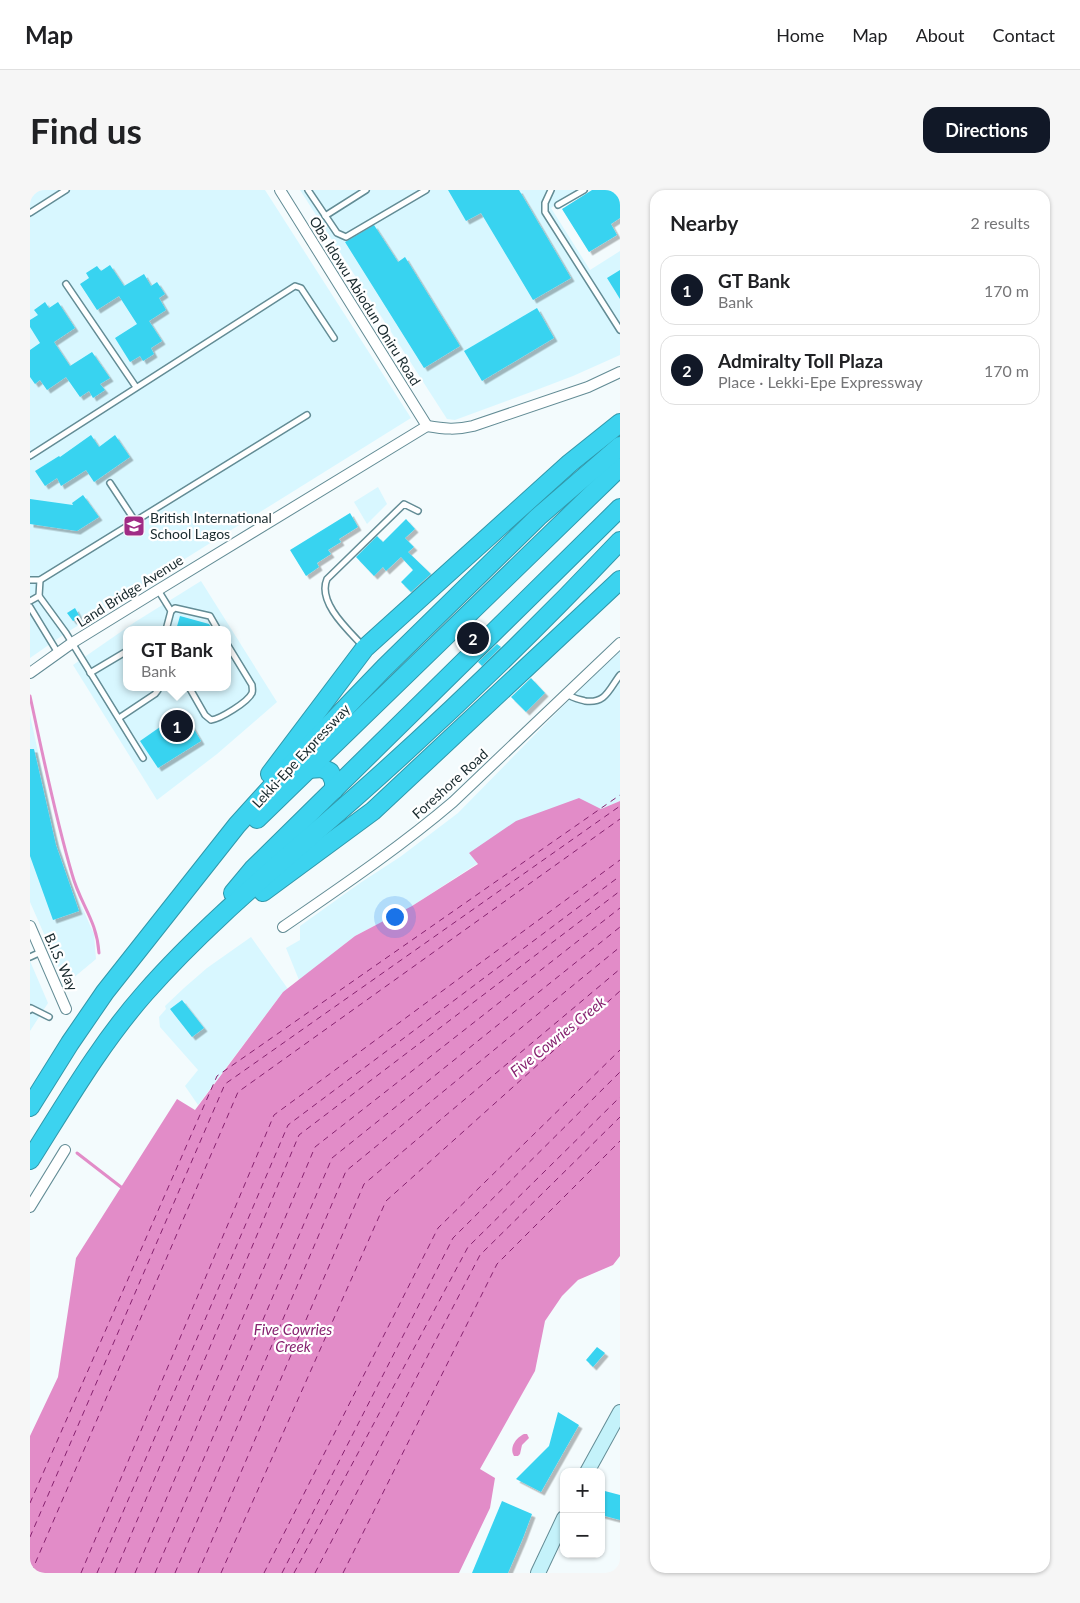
<!DOCTYPE html>
<html lang="en">
<head>
<meta charset="utf-8">
<style>
  :root { --surface:#fff; --page:#f6f6f6; --text:#202124; --muted:#757577; --line:#e0e0e0; --accent:#111827 }
  body { margin:0; font-family:Lato,sans-serif; background:var(--page); color:var(--text) }
  .controls { position:absolute; right:15px; bottom:15px; display:grid; overflow:hidden; border-radius:10px; box-shadow:0 1px 4px #0004 }
  .controls button { width:45px; height:45px; display:grid; place-items:center; padding:0; border:0; border-bottom:1px solid var(--line); background:var(--surface); color:var(--text); font:25px sans-serif }
  .you { position:absolute; left:364px; top:726px; width:18px; height:18px; margin:-12px; border:4px solid #fff; border-radius:50%; background:#1a73e8; box-shadow:0 0 0 8px #1a73e833 }
  .badge { display:grid; place-items:center; width:32px; height:32px; border-radius:50%; background:var(--accent); color:#fff; font-size:16px; font-weight:700 }
  .pin { position:absolute; translate:-50% -50%; border:2px solid #fff; box-shadow:0 1px 5px #0006 }
  .popup { position:absolute; left:93px; top:436px; width:108px; height:65px; box-sizing:border-box; display:grid; place-content:center; border-radius:10px; background:var(--surface); filter:drop-shadow(0 1px 4px #0005); font-size:16px; white-space:nowrap; color:var(--muted) }
  .popup b { font-size:19px; color:var(--text) }
  .popup::after { content:''; position:absolute; left:50%; top:100%; margin-left:-10px; border:10px solid transparent; border-top-color:var(--surface) }
  .list { margin:0; padding:0; list-style:none }
  h2 { display:flex; justify-content:space-between; align-items:center; height:65px; margin:0; padding:0 20px; font-size:21px }
  h2 small { font-size:16px; font-weight:400; color:var(--muted) }
  .list li { display:grid; grid-template-columns:32px 1fr auto; gap:15px; align-items:center; box-sizing:border-box; height:70px; margin:0 10px 10px; padding:0 10px; border:1px solid var(--line); border-radius:15px }
  .list b { display:block; font-size:19px; white-space:nowrap }
  .list p { margin:0; font-size:16px; white-space:nowrap; color:var(--muted) }
  .list em { font-size:16px; font-style:normal; color:var(--muted) }
  .map { position:relative; flex:none; width:590px; height:1383px; overflow:hidden; border-radius:15px }
  header { display:flex; align-items:center; gap:30px; box-sizing:border-box; height:70px; padding:0 25px; background:var(--surface); border-bottom:1px solid var(--line) }
  header strong { font-size:24px }
  nav { display:flex; gap:28px; margin-inline-start:auto; font-size:18px }
  .intro { display:flex; align-items:center; justify-content:space-between; box-sizing:border-box; height:120px; padding:0 30px }
  h1 { margin:0; font-size:35px }
  .button { padding:12px 22px; border-radius:15px; background:var(--accent); color:#fff; font-size:18px; font-weight:700 }
  main { display:flex; gap:30px; padding:0 30px }
  aside { flex:1; background:var(--surface); border-radius:15px; box-shadow:0 1px 4px #0004 }
  .map>svg:first-child { display:block }
  .built { fill:#d8f7ff; fill-rule:evenodd }
  .water { fill:#e28cc8 }
  .lines { fill:none; stroke-linecap:round; stroke-linejoin:round }
  .stream { stroke:#e28cc8; stroke-width:3 }
  .ferry { stroke:#86226f; stroke-width:1; stroke-dasharray:6 5; stroke-linecap:butt }
  .building { fill:#38d3f0; filter:url(#shadow) }
  .lane-casing { stroke:#638c95; stroke-width:8 }
  .street-casing { stroke:#638c95; stroke-width:12 }
  .secondary-casing { stroke:#638c95; stroke-width:16 }
  .highway-casing { stroke:#3098ab; stroke-width:20 }
  .lane { stroke:#fff; stroke-width:5 }
  .street { stroke:#fff; stroke-width:10 }
  .secondary { stroke:#c4f2fa; stroke-width:14 }
  .highway { stroke:#3cd3ef; stroke-width:18 }
  .labels { text-anchor:middle; stroke-width:4.5; stroke-linejoin:round; paint-order:stroke }
  .street-label { font-size:14px; fill:#192a2e; stroke:#fff }
  .poi-label { font-size:14px; fill:#192a2e; stroke:#fff; text-anchor:start }
  .water-label { font-size:15px; font-style:italic; fill:#86226f; stroke:#fff }
</style>
</head>
<body>
<header>
<strong>Map</strong>
<nav><a>Home</a><a>Map</a><a>About</a><a>Contact</a></nav>
</header>
<div class="intro"><h1>Find us</h1><a class="button">Directions</a></div>
<main>
<div class="map">
<svg width="590" height="1383" viewBox="0 0 590 1383">
  <defs>
    <filter id="shadow"><feDropShadow dx="3.5" dy="3.5" stdDeviation="0" flood-color="#0004"/></filter>
  </defs>
  <rect width="100%" height="100%" fill="#f3fbfd"/>
  <g class="built">
    <path d="M 0,0 L 235,0 L 381,228 L 36,443 L 0,468 Z"/>
    <path d="M 270,0 L 549,0 L 521,18 L 560,80 L 590,61 L 590,165 L 543,186 L 501,202 L 425,230 L 417,229 Z"/>
    <path d="M 348,297 L 357,314 L 337,334 L 324,312 Z"/>
    <path d="M 171,391 L 247,512 L 187,564 L 127,610 L 43,475 L 105,432 ZM 97,440 L 197,440 L 197,497 L 97,497 Z"/>
    <path d="M 590,461 L 590,611 L 571,619 L 439,663 L 448,673 L 382,716 L 325,746 L 269,790 L 256,758 L 270,750 L 270,736 L 330,693 L 370,667 L 428,623 L 542,507 Z"/>
    <path d="M 0,525 L 26,645 L 42,695 L 64,744 L 66,769 L 36,794 L 0,712 Z"/>
    <path d="M 221,747 L 258,799 L 253,802 L 168,915 L 155,896 L 168,880 L 130,837 L 129,827 L 136,819 L 135,816 L 154,798 L 177,778 Z"/>
    <path d="M 0,771 L 18,813 L 0,841 Z"/>
  </g>
  <g class="water">
    <path d="M 549,608 L 571,619 L 590,611 L 590,1066 L 583,1075 L 548,1090 L 532,1106 L 515,1131 L 505,1181 L 450,1279 L 465,1288 L 460,1318 L 429,1383 L 0,1383 L 0,1246 L 28,1187 L 46,1068 L 147,909 L 165,920 L 253,802 L 325,746 L 382,716 L 448,674 L 439,663 L 486,631 Z"/>
    <path d="M 494,1244 L 497,1244 L 499,1248 L 492,1255 L 490,1264 L 488,1266 L 484,1266 C 479,1257 486,1248 494,1244 Z"/>
  </g>
  <g class="lines">
    <g class="stream">
      <path d="M 0,506 C 13,566 25,626 42,684 C 50,714 67,730 69,763"/>
      <path d="M 47,963 L 91,997"/>
    </g>
    <g class="ferry">
      <path d="M 0,1313 L 187,886 L 590,605"/>
      <path d="M 0,1347 L 195,894 L 590,616"/>
      <path d="M 1,1383 L 208,902 L 590,629"/>
      <path d="M 51,1383 L 244,925 L 590,670"/>
      <path d="M 67,1383 L 258,935 L 590,686"/>
      <path d="M 85,1383 L 269,945 L 590,701"/>
      <path d="M 105,1383 L 285,957 L 590,718"/>
      <path d="M 125,1383 L 302,968 L 590,737"/>
      <path d="M 145,1383 L 316,981 L 590,757"/>
      <path d="M 168,1383 L 334,994 L 590,779"/>
      <path d="M 191,1383 L 356,1011 L 590,801"/>
      <path d="M 234,1383 L 408,1038 L 590,860"/>
      <path d="M 252,1383 L 423,1048 L 590,882"/>
      <path d="M 264,1383 L 438,1057 L 590,907"/>
      <path d="M 285,1383 L 450,1065 L 590,927"/>
      <path d="M 313,1383 L 467,1074 L 590,951"/>
    </g>
  </g>
  <g class="building">
    <path d="M 418,0 L 489,0 L 541,88 L 503,110 L 451,23 L 436,31 Z"/>
    <path d="M 562,0 L 585,0 L 590,9 L 590,28 L 581,34 L 587,45 L 559,62 L 532,19 Z"/>
    <path d="M 344,35 L 368,72 L 375,67 L 430,156 L 394,178 L 315,52 Z"/>
    <path d="M 80,75 L 94,96 L 114,84 L 121,96 L 127,92 L 135,104 L 129,108 L 136,120 L 119,131 L 132,151 L 121,158 L 124,164 L 113,171 L 110,166 L 100,172 L 85,148 L 107,134 L 89,106 L 67,120 L 50,94 L 59,88 L 56,83 L 67,76 L 71,81 Z"/>
    <path d="M 590,80 L 590,109 L 577,88 Z"/>
    <path d="M 15,112 L 19,118 L 28,112 L 45,138 L 24,152 L 40,176 L 62,162 L 80,188 L 70,194 L 75,200 L 63,208 L 59,201 L 50,207 L 36,187 L 17,200 L 10,190 L 5,194 L 0,187 L 0,160 L 10,153 L 0,137 L 0,130 L 8,125 L 4,120 Z"/>
    <path d="M 507,118 L 524,148 L 452,191 L 434,161 Z"/>
    <path d="M 61,245 L 69,257 L 85,245 L 100,267 L 64,292 L 56,280 L 31,296 L 27,288 L 15,296 L 5,281 L 29,266 L 30,267 Z"/>
    <path d="M 53,305 L 69,327 L 47,341 L 0,334 L 0,309 L 43,315 L 42,313 Z"/>
    <path d="M 320,323 L 328,337 L 309,349 L 311,352 L 298,360 L 301,364 L 287,373 L 289,377 L 276,386 L 260,360 Z"/>
    <path d="M 376,329 L 385,339 L 375,348 L 384,357 L 378,362 L 401,384 L 381,402 L 371,392 L 383,380 L 371,367 L 356,381 L 353,377 L 344,386 L 326,367 L 347,346 L 353,352 Z"/>
    <path d="M 45,418 L 50,427 L 43,431 L 37,423 Z"/>
    <path d="M 150,426 L 179,434 L 183,440 L 146,440 Z"/>
    <path d="M 446,432 L 452,438 L 433,457 L 427,450 Z"/>
    <path d="M 467,454 L 471,457 L 452,476 L 448,472 Z"/>
    <path d="M 501,488 L 515,503 L 496,522 L 481,507 Z"/>
    <path d="M 153,521 L 171,551 L 128,578 L 110,551 Z"/>
    <path d="M 0,559 L 4,559 L 26,655 L 49,721 L 23,730 L 0,666 Z"/>
    <path d="M 152,810 L 174,838 L 162,847 L 140,819 Z"/>
    <path d="M 567,1157 L 575,1163 L 563,1177 L 556,1170 Z"/>
    <path d="M 528,1222 L 549,1235 L 511,1302 L 486,1289 L 519,1256 Z"/>
    <path d="M 571,1300 L 590,1305 L 590,1330 L 571,1325 Z"/>
    <path d="M 472,1311 L 502,1324 L 493,1348 L 478,1383 L 442,1383 Z"/>
  </g>
  <g class="lines">
    <g class="lane-casing">
      <g id="lane">
        <path d="M 278,0 L 307,43 L 316,47 L 396,0"/>
        <path d="M 521,0 L 515,13 L 515,22 L 590,140"/>
        <path d="M 528,15 L 554,0"/>
        <path d="M 0,23 L 36,0"/>
        <path d="M 295,26 L 336,0"/>
        <path d="M 36,94 L 106,197"/>
        <path d="M 0,266 L 265,96 L 271,98 L 304,148"/>
        <path d="M 80,293 L 105,331"/>
        <path d="M 0,390 L 10,390 L 277,225"/>
        <path d="M 128,400 L 141,421 L 136,440"/>
        <path d="M 9,406 L 36,443 L 113,568"/>
        <path d="M 0,411 L 9,406 L 10,390"/>
        <path d="M 0,417 L 28,463"/>
        <path d="M 141,421 L 145,418 L 180,426 L 188,440"/>
        <path d="M 333,456 C 318,440 287,412 297,389 L 374,314 L 388,321"/>
        <path d="M 60,483 L 97,461"/>
        <path d="M 159,497 L 175,525 L 181,530 C 190,529 218,512 222,503 C 223,500 222,498 222,495 L 197,454"/>
        <path d="M 537,504 C 542,508 548,509 555,511 C 576,514 579,499 590,485"/>
        <path d="M 89,528 L 125,504 L 128,500 L 127,497"/>
        <path d="M 0,767 L 11,762"/>
        <path d="M 0,820 L 1,818 L 19,827"/>
      </g>
    </g>
    <g class="street-casing">
      <g id="street">
        <path d="M 250,0 L 397,236"/>
        <path d="M 397,236 C 414,239 427,240 443,236 L 558,197 L 590,182"/>
        <path d="M 0,483 L 42,453 L 128,400 L 397,236"/>
        <path d="M 0,736 L 36,819"/>
        <path d="M 253,737 C 311,697 369,658 423,612 L 590,453"/>
        <path d="M 0,1017 L 35,960"/>
      </g>
    </g>
    <g class="secondary-casing">
      <g id="secondary">
        <path d="M 557,1282 L 590,1222"/>
        <path d="M 508,1383 L 534,1328"/>
      </g>
    </g>
    <g class="highway-casing">
      <g id="highway">
        <path d="M 278,579 L 292,578 L 300,582 L 304,591 L 304,600"/>
        <path d="M 240,584 L 335,458 L 540,273 L 590,233"/>
        <path d="M 227,629 L 590,277"/>
        <path d="M 233,702 L 343,621 L 590,390"/>
        <path d="M 203,703 L 223,679 L 590,318"/>
        <path d="M 0,917 L 40,853 L 75,802 L 207,635 L 274,561 L 354,478 L 508,327 L 590,256"/>
        <path d="M 0,970 C 36,913 70,854 115,803 C 179,730 257,668 330,603 C 420,523 507,439 590,351"/>
      </g>
    </g>
    <use href="#lane" class="lane"/>
    <use href="#street" class="street"/>
    <use href="#secondary" class="secondary"/>
    <use href="#highway" class="highway"/>
  </g>
  <defs>
    <g id="school-square" transform="scale(1.125)"><rect x="-9" y="-9" width="18" height="18" rx="4" fill="#a02b85" stroke="#fff"/><path d="M0-5L7-2L0 1L-7-2ZM-4 1L0 2.5L4 1V4Q0 6-4 4Z" fill="#fff"/></g>
  </defs>
  <g fill-rule="evenodd">
    <use href="#school-square" x="104" y="336"/>
  </g>
  <g class="labels">
    <g class="street-label">
      <text transform="translate(335 111) rotate(58)" y="5">Oba Idowu Abiodun Oniru Road</text>
      <text transform="translate(100 401) rotate(-32)" y="5">Land Bridge Avenue</text>
      <text transform="translate(271 566) rotate(-47)" y="5">Lekki-Epe Expressway</text>
      <text transform="translate(420 594) rotate(-42)" y="5">Foreshore Road</text>
      <text transform="translate(31 772) rotate(66)" y="5">B.I.S. Way</text>
    </g>
    <g class="poi-label">
      <text x="120" y="333">British International<tspan x="120" dy="16">School Lagos</tspan></text>
    </g>
    <g class="water-label">
      <text transform="translate(528 847) rotate(-39)" y="5">Five Cowries Creek</text>
      <text x="263" y="1145">Five Cowries<tspan x="263" dy="17">Creek</tspan></text>
    </g>
  </g>
</svg>
<div class="controls">
<button>+</button>
<button>−</button>
</div>
<div class="you"></div>
<div class="pin badge" style="left:147px;top:536px">1</div>
<div class="popup"><b>GT Bank</b>Bank</div>
<div class="pin badge" style="left:443px;top:448px">2</div>
</div>
<aside>
<h2>Nearby<small>2 results</small></h2>
<ul class="list">
<li><span class="badge">1</span><div><b>GT Bank</b><p>Bank</p></div><em>170 m</em></li>
<li><span class="badge">2</span><div><b>Admiralty Toll Plaza</b><p>Place · Lekki-Epe Expressway</p></div><em>170 m</em></li>
</ul>
</aside>
</main>
</body>
</html>
